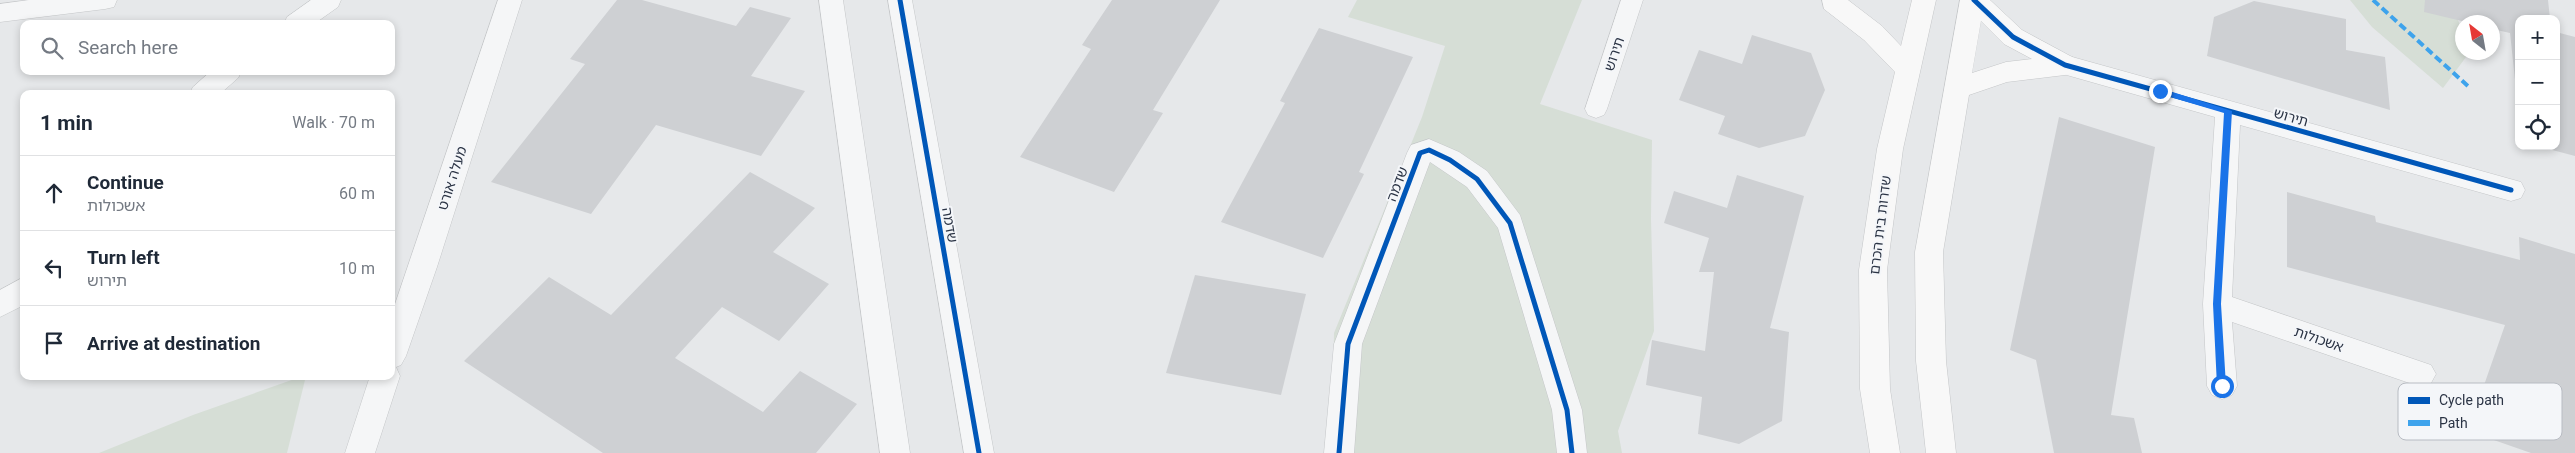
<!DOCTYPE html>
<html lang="en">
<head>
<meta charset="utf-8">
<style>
  :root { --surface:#fff; --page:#f2f2f3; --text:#1f2937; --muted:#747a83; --line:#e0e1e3 }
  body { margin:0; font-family:Roboto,"Noto Sans Hebrew",sans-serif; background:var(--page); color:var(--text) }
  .controls { position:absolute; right:15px; top:15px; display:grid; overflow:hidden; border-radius:10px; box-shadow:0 2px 8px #0003 }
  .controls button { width:45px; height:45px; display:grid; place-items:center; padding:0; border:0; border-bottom:1px solid var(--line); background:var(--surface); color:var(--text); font:25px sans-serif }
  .compass { position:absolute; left:2455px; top:15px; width:45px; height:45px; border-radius:50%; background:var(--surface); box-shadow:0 2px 8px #0003; rotate:329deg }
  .stop { position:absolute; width:15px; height:15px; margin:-11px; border:4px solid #1a73e8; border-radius:50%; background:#fff }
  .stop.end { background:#1a73e8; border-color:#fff; box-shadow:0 1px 5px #0008 }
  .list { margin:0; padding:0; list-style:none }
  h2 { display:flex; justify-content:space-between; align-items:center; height:65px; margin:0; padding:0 20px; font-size:21px }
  h2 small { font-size:16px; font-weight:400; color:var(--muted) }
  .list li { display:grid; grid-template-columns:32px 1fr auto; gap:15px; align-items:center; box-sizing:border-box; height:75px; padding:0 20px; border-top:1px solid var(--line) }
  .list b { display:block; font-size:19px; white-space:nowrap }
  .list p { margin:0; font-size:16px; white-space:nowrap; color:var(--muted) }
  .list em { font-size:16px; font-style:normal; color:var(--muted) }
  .icon { flex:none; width:28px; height:28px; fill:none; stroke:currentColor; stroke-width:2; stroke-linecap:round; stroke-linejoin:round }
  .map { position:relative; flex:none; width:2575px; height:453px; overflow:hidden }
  .search { position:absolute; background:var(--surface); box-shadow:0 2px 8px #0003; left:20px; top:20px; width:375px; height:55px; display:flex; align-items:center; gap:12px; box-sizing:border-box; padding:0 18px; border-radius:10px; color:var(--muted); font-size:19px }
  .panel { position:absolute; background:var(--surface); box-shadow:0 2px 8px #0003; left:20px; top:90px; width:375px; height:290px; border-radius:10px }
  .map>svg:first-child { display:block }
  .green { fill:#d6ded6 }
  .building { fill:#ced0d3 }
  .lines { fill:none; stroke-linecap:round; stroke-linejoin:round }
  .lane-casing { stroke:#c4c6c8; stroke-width:1 }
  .street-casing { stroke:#c4c6c8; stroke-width:1 }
  .secondary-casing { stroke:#c4c6c8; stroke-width:1 }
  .lane { fill:#f5f6f7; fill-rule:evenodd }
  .street { fill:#f5f6f7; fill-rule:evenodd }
  .secondary { fill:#f8f8f8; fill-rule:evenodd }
  .quiet { stroke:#3ea3ec; stroke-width:4; stroke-dasharray:8 4; stroke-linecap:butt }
  .cycleway-casing { stroke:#f4f6f9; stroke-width:8 }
  .cycleway { stroke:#0057b8; stroke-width:5 }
  .route { fill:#1a73e8 }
  .labels { text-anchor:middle; stroke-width:4; stroke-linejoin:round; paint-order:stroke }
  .street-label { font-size:14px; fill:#2b3445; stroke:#f4f6f9 }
  .key { fill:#f4f6f9; stroke:#b8bcc3; stroke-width:1 }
  .key-label { font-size:14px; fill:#2b3445 }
</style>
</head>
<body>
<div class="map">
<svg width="2575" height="453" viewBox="0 0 2575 453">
  <rect width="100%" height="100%" fill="#e6e8ea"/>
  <g class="green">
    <path d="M 1357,0 L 1582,0 L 1540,104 L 1652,140 L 1651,219 L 1654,331 L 1618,431 L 1622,453 L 1332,453 L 1334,333 L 1422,117 L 1445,46 L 1348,17 Z"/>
    <path d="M 2350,0 L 2450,0 L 2462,30 L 2462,52 L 2469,53 L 2443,88 L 2372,27 Z"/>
    <path d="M 303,376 L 306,376 L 287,453 L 99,453 L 193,415 Z"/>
  </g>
  <g class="building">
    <path d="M 617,0 L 642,0 L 736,26 L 750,7 L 791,18 L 751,76 L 805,91 L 761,156 L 656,125 L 591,214 L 491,182 L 585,64 L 570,59 Z"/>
    <path d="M 1112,0 L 1220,0 L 1153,110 L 1163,113 L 1114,192 L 1020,157 L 1091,49 L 1082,45 Z"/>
    <path d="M 2425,0 L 2548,0 L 2550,19 L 2519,19 L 2519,117 L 2510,33 L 2492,29 L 2492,22 L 2466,22 L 2424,12 Z"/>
    <path d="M 2254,1 L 2346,19 L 2346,50 L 2385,57 L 2390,110 L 2207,56 L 2214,17 Z"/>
    <path d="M 1319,28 L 1413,57 L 1359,172 L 1364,174 L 1323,258 L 1221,222 L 1285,103 L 1280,101 Z"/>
    <path d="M 2556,32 L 2575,37 L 2575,156 L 2537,146 L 2556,146 Z"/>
    <path d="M 1752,35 L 1811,53 L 1825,90 L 1805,136 L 1759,148 L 1718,134 L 1725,116 L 1679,100 L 1699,50 L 1742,64 Z"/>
    <path d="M 2059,117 L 2155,147 L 2111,415 L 2134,418 L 2142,453 L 2054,453 L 2036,360 L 2010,350 Z"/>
    <path d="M 750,172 L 815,208 L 773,252 L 829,284 L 779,341 L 722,307 L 675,358 L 763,412 L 800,371 L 857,404 L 816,453 L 603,453 L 464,361 L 549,277 L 611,315 Z"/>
    <path d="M 1737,175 L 1804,196 L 1770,328 L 1789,332 L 1782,421 L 1739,444 L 1698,434 L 1702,397 L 1646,385 L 1652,340 L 1705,351 L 1714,272 L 1699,272 L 1709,238 L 1664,223 L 1674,191 L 1727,208 Z"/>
    <path d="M 2287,192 L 2375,216 L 2376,222 L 2520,260 L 2519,237 L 2575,254 L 2575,453 L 2531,453 L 2468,431 L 2505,325 L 2287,267 Z"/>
    <path d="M 1195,275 L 1306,294 L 1281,395 L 1166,373 Z"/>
  </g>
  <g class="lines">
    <g class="lane-casing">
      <path id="lane" d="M 1621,0 L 1643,0 L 1607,109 L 1604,115 L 1596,118 L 1588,115 L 1585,109 Z"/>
    </g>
    <g class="street-casing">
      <g id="street">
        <path d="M 29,0 L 117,0 L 114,7 L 105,9 L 0,22 L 0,4 Z"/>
        <path d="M 311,0 L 341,0 L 338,7 L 314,24 L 284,24 L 287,17 Z"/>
        <path d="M 498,0 L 522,0 L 437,267 L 406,356 L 401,365 L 396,367 L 400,376 L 375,453 L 345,453 L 370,376 L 391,376 L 391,316 Z"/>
        <path d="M 819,0 L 843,0 L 910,453 L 880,453 Z"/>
        <path d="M 888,0 L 912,0 L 994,453 L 964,453 Z"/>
        <path d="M 2065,55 L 2521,182 L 2525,190 L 2521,198 L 2511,201 L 2240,125 L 2232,297 L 2431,365 L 2436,374 L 2431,383 L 2421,387 L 2232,322 L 2237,386 L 2232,395 L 2222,399 L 2212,395 L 2207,386 L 2203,304 L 2215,117 L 2056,72 L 2052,65 L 2056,58 Z"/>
        <path d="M 211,71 L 242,71 L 238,78 L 220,94 L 189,94 L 193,87 Z"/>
        <path d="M 1429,139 L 1459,152 L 1487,171 L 1520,215 L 1582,410 L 1587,453 L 1557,453 L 1552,410 L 1498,228 L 1467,187 L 1430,162 L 1362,344 L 1354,453 L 1324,453 L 1334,344 L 1407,153 L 1411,145 Z"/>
        <path d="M 24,277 L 24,305 L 0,317 L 0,290 Z"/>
      </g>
    </g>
    <g class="secondary-casing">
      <g id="secondary">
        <path d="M 1822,0 L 1848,0 L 1882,26 L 1901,46 L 1912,0 L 1936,0 L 1903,149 L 1887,270 L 1890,389 L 1900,453 L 1870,453 L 1860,389 L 1859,270 L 1877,149 L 1895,72 L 1864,40 L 1824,9 Z"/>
        <path d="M 1960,0 L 1990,0 L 2022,30 L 2074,58 L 2078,65 L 2074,72 L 2065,75 L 2007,82 L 1969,95 L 1943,252 L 1946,361 L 1956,453 L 1926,453 L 1916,361 L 1915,252 ZM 1981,21 L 2004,44 L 2032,59 L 2006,62 L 1972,73 Z"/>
      </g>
    </g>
    <use href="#lane" class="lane"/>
    <use href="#street" class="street"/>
    <use href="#secondary" class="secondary"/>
    <path class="quiet" d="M 2373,0 L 2469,87"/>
    <g class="cycleway-casing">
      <g id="cycleway">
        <path d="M 900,0 L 979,453"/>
        <path d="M 1974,0 L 2013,37 L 2065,65 L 2511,190"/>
        <path d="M 1339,453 L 1348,344 L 1420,153 L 1429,150 L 1450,160 L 1477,179 L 1510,223 L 1567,410 L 1572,453"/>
      </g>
    </g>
    <use href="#cycleway" class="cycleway"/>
  </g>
  <path class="route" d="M 2160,88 L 2232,111 L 2221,304 L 2226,386 L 2222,390 L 2217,386 L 2213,304 L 2224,113 L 2157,93 L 2157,89 Z"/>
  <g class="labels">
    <g class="street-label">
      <text transform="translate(1614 54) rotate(-71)" y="5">תירוש</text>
      <text transform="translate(2291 117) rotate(16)" y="5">תירוש</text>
      <text transform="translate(452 178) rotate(-72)" y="5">מעלה אורט</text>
      <text transform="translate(1397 184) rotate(-69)" y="5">שדמה</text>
      <text transform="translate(950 225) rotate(80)" y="5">שדמה</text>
      <text transform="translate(1880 225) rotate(-83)" y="5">שדרות בית הכרם</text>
      <text transform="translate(2319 339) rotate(19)" y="5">אשכולות</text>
    </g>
  </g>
  <rect x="2398" y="383" width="164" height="57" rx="8" class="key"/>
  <rect x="2408" y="397" width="22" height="7" fill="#0057b8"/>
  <rect x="2408" y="420" width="22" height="6" fill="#3ea3ec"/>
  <g class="key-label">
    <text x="2439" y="405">Cycle path</text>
    <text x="2439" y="428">Path</text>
  </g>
</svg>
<div class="controls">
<button>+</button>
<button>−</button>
<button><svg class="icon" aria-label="locate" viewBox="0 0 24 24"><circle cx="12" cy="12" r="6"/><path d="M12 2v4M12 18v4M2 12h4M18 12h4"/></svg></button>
</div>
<svg class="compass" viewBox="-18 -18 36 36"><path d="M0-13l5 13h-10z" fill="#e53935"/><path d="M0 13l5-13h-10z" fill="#747a83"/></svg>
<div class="stop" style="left:2222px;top:386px"></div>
<div class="stop end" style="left:2160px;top:91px"></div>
<div class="search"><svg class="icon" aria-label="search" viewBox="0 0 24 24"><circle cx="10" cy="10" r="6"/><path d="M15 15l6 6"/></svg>Search here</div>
<section class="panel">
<h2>1 min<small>Walk · 70 m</small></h2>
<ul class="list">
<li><svg class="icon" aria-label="ahead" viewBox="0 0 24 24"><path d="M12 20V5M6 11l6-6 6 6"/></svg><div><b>Continue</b><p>אשכולות</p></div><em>60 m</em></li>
<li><svg class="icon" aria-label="left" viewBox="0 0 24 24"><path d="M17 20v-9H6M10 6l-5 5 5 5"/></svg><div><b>Turn left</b><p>תירוש</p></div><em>10 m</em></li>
<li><svg class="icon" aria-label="arrive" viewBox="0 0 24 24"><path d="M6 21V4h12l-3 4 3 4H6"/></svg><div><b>Arrive at destination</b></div></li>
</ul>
</section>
</div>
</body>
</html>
